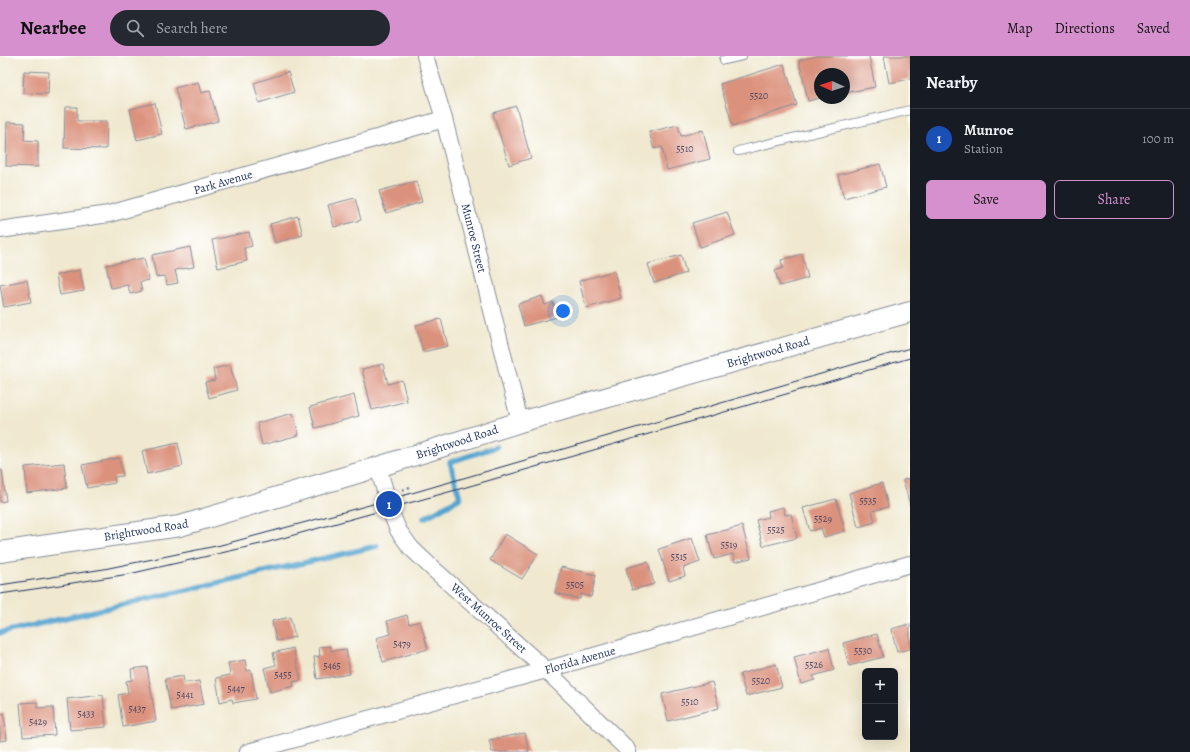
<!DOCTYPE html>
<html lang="en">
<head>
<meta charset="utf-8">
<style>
  :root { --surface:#171b24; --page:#242831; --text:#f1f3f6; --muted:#9ea1a6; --line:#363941; --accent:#d690ce }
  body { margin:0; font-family:Alegreya,serif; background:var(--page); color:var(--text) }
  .controls { position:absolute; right:12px; bottom:12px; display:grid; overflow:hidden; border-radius:6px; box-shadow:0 4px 16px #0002 }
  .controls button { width:36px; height:36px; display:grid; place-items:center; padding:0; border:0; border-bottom:1px solid var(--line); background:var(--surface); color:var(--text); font:20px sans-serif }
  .compass { position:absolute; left:814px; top:12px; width:36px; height:36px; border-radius:50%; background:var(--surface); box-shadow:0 4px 16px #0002; rotate:273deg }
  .you { position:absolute; left:563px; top:255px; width:14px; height:14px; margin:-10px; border:3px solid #fff; border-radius:50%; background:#1a73e8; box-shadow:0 0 0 6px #1a73e833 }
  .badge { display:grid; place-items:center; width:26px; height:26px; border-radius:50%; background:var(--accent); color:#fff; font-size:13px; font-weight:700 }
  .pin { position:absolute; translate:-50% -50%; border:2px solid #fff; box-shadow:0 1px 4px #0006 }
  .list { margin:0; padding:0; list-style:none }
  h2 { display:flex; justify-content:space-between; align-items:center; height:52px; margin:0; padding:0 16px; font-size:17px }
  h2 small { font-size:13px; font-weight:400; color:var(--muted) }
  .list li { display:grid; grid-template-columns:26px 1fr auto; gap:12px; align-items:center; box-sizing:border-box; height:60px; padding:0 16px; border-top:1px solid var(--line) }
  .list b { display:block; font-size:15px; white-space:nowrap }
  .list p { margin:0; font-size:13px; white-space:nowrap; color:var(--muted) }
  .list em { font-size:13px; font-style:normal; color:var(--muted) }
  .actions { display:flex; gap:8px; padding:12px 16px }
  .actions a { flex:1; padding:9px 0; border:1px solid var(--accent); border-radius:6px; text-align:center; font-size:14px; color:var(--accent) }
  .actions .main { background:var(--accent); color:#111 }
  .icon { flex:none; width:22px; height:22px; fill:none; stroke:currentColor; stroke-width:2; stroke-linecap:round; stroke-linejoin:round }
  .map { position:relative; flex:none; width:910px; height:696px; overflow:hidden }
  header { display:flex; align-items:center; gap:24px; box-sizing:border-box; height:56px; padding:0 20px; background:var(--accent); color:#111 }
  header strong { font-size:19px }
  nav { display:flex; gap:22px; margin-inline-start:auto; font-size:14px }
  .search { width:280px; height:36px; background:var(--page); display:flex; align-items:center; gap:10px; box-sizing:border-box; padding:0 14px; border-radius:22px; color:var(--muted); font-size:15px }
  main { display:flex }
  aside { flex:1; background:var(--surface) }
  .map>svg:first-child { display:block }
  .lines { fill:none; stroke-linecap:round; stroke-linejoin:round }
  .stream { stroke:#55a4cf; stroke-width:5.5 }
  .building { fill:#db927d }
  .service-casing { stroke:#868c97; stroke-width:10 }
  .minor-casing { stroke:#868c97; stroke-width:18 }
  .tertiary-casing { stroke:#868c97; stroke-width:22 }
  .path { stroke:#868c97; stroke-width:2.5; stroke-dasharray:3 3; stroke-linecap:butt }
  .service { stroke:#fff; stroke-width:8 }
  .minor { stroke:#fff; stroke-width:16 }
  .tertiary { stroke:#fff; stroke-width:20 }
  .tram { stroke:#1b2f5e; stroke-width:1 }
  .labels { text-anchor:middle; stroke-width:3; stroke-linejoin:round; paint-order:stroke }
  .number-label { font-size:10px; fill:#4b4866 }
  .street-label { font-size:12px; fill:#1b2f5e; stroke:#fff }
</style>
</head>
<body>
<header>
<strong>Nearbee</strong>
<div class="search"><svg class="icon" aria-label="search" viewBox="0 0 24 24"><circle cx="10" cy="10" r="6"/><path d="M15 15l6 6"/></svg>Search here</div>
<nav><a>Map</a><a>Directions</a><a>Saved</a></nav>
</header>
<main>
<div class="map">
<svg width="910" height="696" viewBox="0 0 910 696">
  <rect width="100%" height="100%" fill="#fff"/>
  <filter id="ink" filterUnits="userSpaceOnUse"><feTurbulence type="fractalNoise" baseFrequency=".025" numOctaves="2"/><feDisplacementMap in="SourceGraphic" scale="8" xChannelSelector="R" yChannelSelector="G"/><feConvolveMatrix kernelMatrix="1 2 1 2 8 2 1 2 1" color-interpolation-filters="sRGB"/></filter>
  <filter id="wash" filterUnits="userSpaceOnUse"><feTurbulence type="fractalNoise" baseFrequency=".012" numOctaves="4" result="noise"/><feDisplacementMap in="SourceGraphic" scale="16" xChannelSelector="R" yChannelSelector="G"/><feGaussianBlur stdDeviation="0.9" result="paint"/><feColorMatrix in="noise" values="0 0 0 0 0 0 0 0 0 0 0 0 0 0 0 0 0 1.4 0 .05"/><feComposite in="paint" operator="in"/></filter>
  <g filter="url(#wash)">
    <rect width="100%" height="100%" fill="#f0e9d0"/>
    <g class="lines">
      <g class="stream">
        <path d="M 424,462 L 460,442 L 450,406 L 496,391"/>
        <path d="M 0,577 L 377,490"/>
      </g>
    </g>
    <g id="blocks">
      <g class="building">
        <path d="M 817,0 L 869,0 L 875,31 L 844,37 L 844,18 L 820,18 L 820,42 L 808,45 L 799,4 Z"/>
        <path d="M 884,0 L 910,0 L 910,23 L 889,27 Z"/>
        <path d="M 784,8 L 797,49 L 733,70 L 720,28 Z"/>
        <path d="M 24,15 L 49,16 L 48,38 L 23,37 Z"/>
        <path d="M 288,16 L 294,36 L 259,47 L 254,27 Z"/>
        <path d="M 198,26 L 201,37 L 210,35 L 218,65 L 186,73 L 175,32 Z"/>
        <path d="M 155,47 L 162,78 L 137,84 L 130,53 Z"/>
        <path d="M 516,50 L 531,102 L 509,109 L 493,57 Z"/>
        <path d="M 65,51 L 77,51 L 77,65 L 107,65 L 106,93 L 64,92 Z"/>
        <path d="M 7,66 L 25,67 L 24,84 L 38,85 L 38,111 L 6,110 Z"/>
        <path d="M 678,69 L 681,80 L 703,74 L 710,103 L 667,114 L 662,91 L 654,93 L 649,76 Z"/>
        <path d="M 880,108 L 886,131 L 844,142 L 838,119 Z"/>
        <path d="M 416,125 L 422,146 L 386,157 L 379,135 Z"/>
        <path d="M 355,142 L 361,164 L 334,171 L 328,149 Z"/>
        <path d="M 727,156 L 735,179 L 700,191 L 692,167 Z"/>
        <path d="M 298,160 L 303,179 L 275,187 L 270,168 Z"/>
        <path d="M 249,176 L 252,190 L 244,192 L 247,205 L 218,212 L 212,184 Z"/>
        <path d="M 190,191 L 194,211 L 175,214 L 178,227 L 167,229 L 165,220 L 156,221 L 152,199 Z"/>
        <path d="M 802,198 L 808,222 L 780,230 L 775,215 L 783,212 L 781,204 Z"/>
        <path d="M 681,199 L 686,217 L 654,227 L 648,208 Z"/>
        <path d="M 144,202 L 149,224 L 140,226 L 142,235 L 130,238 L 128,229 L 111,232 L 106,209 Z"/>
        <path d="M 80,214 L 84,235 L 60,239 L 56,219 Z"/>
        <path d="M 614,215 L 621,242 L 586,252 L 579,225 Z"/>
        <path d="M 27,224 L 31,246 L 4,251 L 0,229 Z"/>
        <path d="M 542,240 L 545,249 L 553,246 L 557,261 L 524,270 L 518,248 Z"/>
        <path d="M 441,263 L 448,290 L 423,296 L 416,269 Z"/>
        <path d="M 383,308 L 388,328 L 402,324 L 407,345 L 372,354 L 362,313 Z"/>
        <path d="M 230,309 L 237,334 L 209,342 L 205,326 L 215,324 L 213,313 Z"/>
        <path d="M 354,339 L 359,360 L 315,372 L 310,351 Z"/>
        <path d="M 293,357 L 299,379 L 262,389 L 257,367 Z"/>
        <path d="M 178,387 L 183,410 L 147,418 L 142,395 Z"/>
        <path d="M 119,402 L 123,420 L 114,421 L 115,427 L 87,432 L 82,409 Z"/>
        <path d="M 64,407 L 67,432 L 27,437 L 25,411 Z"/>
        <path d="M 0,414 L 2,414 L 6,445 L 0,446 Z"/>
        <path d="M 910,422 L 910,449 L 903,424 Z"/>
        <path d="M 882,427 L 888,451 L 872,455 L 875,466 L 858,471 L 849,437 Z"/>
        <path d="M 836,443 L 845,475 L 824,481 L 821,472 L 810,475 L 803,452 Z"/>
        <path d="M 783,451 L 785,459 L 791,458 L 797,482 L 763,490 L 756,464 L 769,461 L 768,455 Z"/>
        <path d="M 742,470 L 751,502 L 735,506 L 733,498 L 714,503 L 707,479 Z"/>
        <path d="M 505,478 L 538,498 L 522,523 L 490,504 Z"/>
        <path d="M 692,482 L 700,506 L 683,512 L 685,520 L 669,525 L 659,493 Z"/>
        <path d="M 648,506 L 654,528 L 632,534 L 626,512 Z"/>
        <path d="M 561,511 L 596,519 L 591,541 L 581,538 L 580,543 L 555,537 Z"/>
        <path d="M 407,559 L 409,568 L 420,565 L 428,593 L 383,606 L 376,582 L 391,578 L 387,565 Z"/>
        <path d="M 290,561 L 295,581 L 276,585 L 272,565 Z"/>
        <path d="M 910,568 L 910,593 L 897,596 L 891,573 Z"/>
        <path d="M 877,578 L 883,601 L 849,610 L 843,587 Z"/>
        <path d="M 330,590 L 331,595 L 346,593 L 350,618 L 317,623 L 314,601 L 320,600 L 319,591 Z"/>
        <path d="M 293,592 L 301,624 L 293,626 L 294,630 L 270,636 L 264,612 L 276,609 L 273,597 Z"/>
        <path d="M 829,592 L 834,614 L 813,620 L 815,624 L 801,628 L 794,601 Z"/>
        <path d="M 245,604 L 247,615 L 251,614 L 256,643 L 233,647 L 232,643 L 220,646 L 216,622 L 230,619 L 228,607 Z"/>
        <path d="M 776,608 L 782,631 L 746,640 L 740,618 Z"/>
        <path d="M 147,611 L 156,665 L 123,671 L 118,639 L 128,637 L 126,625 L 132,624 L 131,613 Z"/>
        <path d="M 183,620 L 184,627 L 199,625 L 204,648 L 171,654 L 165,623 Z"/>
        <path d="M 712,626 L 719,652 L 668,665 L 662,638 Z"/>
        <path d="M 103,639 L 106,671 L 70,674 L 67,643 Z"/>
        <path d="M 37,646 L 37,652 L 53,651 L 55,679 L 23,681 L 20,647 Z"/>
        <path d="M 4,657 L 7,684 L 0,685 L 0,658 Z"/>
        <path d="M 525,677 L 529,696 L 492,696 L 489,684 Z"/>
      </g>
    </g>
  </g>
  <g filter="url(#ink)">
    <use href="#blocks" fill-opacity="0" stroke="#868c97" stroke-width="1"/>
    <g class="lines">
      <g class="service-casing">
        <g id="service">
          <path d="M 724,4 L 742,0"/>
          <path d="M 738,95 L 910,54"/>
        </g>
      </g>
      <g class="minor-casing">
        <g id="minor">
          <path d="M 425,0 L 444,63 L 520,366"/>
          <path d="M 0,174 L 109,158 L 444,63"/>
          <path d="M 378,411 L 392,459 L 398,474 L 411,492 L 430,510 L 546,614 L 626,692 L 628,696"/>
          <path d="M 248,696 L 546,614 L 910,508"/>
        </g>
      </g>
      <g class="tertiary-casing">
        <path id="tertiary" d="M 0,496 L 180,470 L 378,411 L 520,366 L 910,256"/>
      </g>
      <path class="path" d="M 402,434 L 410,431"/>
      <use href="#service" class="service"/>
      <use href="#minor" class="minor"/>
      <use href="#tertiary" class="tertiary"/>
      <g class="tram">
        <path d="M 0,529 L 104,513 L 221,489 L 388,444 L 910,292"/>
        <path d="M 0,538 L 41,532 L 129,518 L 265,487 L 463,432 L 910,302"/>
      </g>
    </g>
  </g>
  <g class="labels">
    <g class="number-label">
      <text x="759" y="43">5520</text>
      <text x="685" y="96">5510</text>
      <text x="868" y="448">5535</text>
      <text x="823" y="466">5529</text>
      <text x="776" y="477">5525</text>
      <text x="729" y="492">5519</text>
      <text x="679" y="504">5515</text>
      <text x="575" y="532">5505</text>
      <text x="402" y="591">5479</text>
      <text x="863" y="598">5530</text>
      <text x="814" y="612">5526</text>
      <text x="332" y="613">5465</text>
      <text x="283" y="622">5455</text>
      <text x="761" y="628">5520</text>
      <text x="236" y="636">5447</text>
      <text x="185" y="642">5441</text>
      <text x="690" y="649">5510</text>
      <text x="137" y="656">5437</text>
      <text x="86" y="661">5433</text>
      <text x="38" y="669">5429</text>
    </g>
    <g class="street-label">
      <text transform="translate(223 126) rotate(-16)" y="4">Park Avenue</text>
      <text transform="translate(474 182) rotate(76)" y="4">Munroe Street</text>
      <text transform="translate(768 296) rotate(-16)" y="4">Brightwood Road</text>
      <text transform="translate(457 386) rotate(-18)" y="4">Brightwood Road</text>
      <text transform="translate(146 474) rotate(-9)" y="4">Brightwood Road</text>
      <text transform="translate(489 562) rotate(42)" y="4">West Munroe Street</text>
      <text transform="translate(580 604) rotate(-16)" y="4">Florida Avenue</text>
    </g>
  </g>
</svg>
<div class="controls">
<button>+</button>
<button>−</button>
</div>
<svg class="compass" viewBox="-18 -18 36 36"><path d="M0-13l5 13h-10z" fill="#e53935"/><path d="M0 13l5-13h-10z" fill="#9ea1a6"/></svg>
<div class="you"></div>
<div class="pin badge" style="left:389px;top:448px;background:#1a4fb4">1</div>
</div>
<aside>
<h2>Nearby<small></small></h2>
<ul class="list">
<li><span class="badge" style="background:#1a4fb4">1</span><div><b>Munroe</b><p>Station</p></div><em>100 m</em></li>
</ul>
<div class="actions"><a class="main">Save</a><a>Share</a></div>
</aside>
</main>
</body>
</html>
